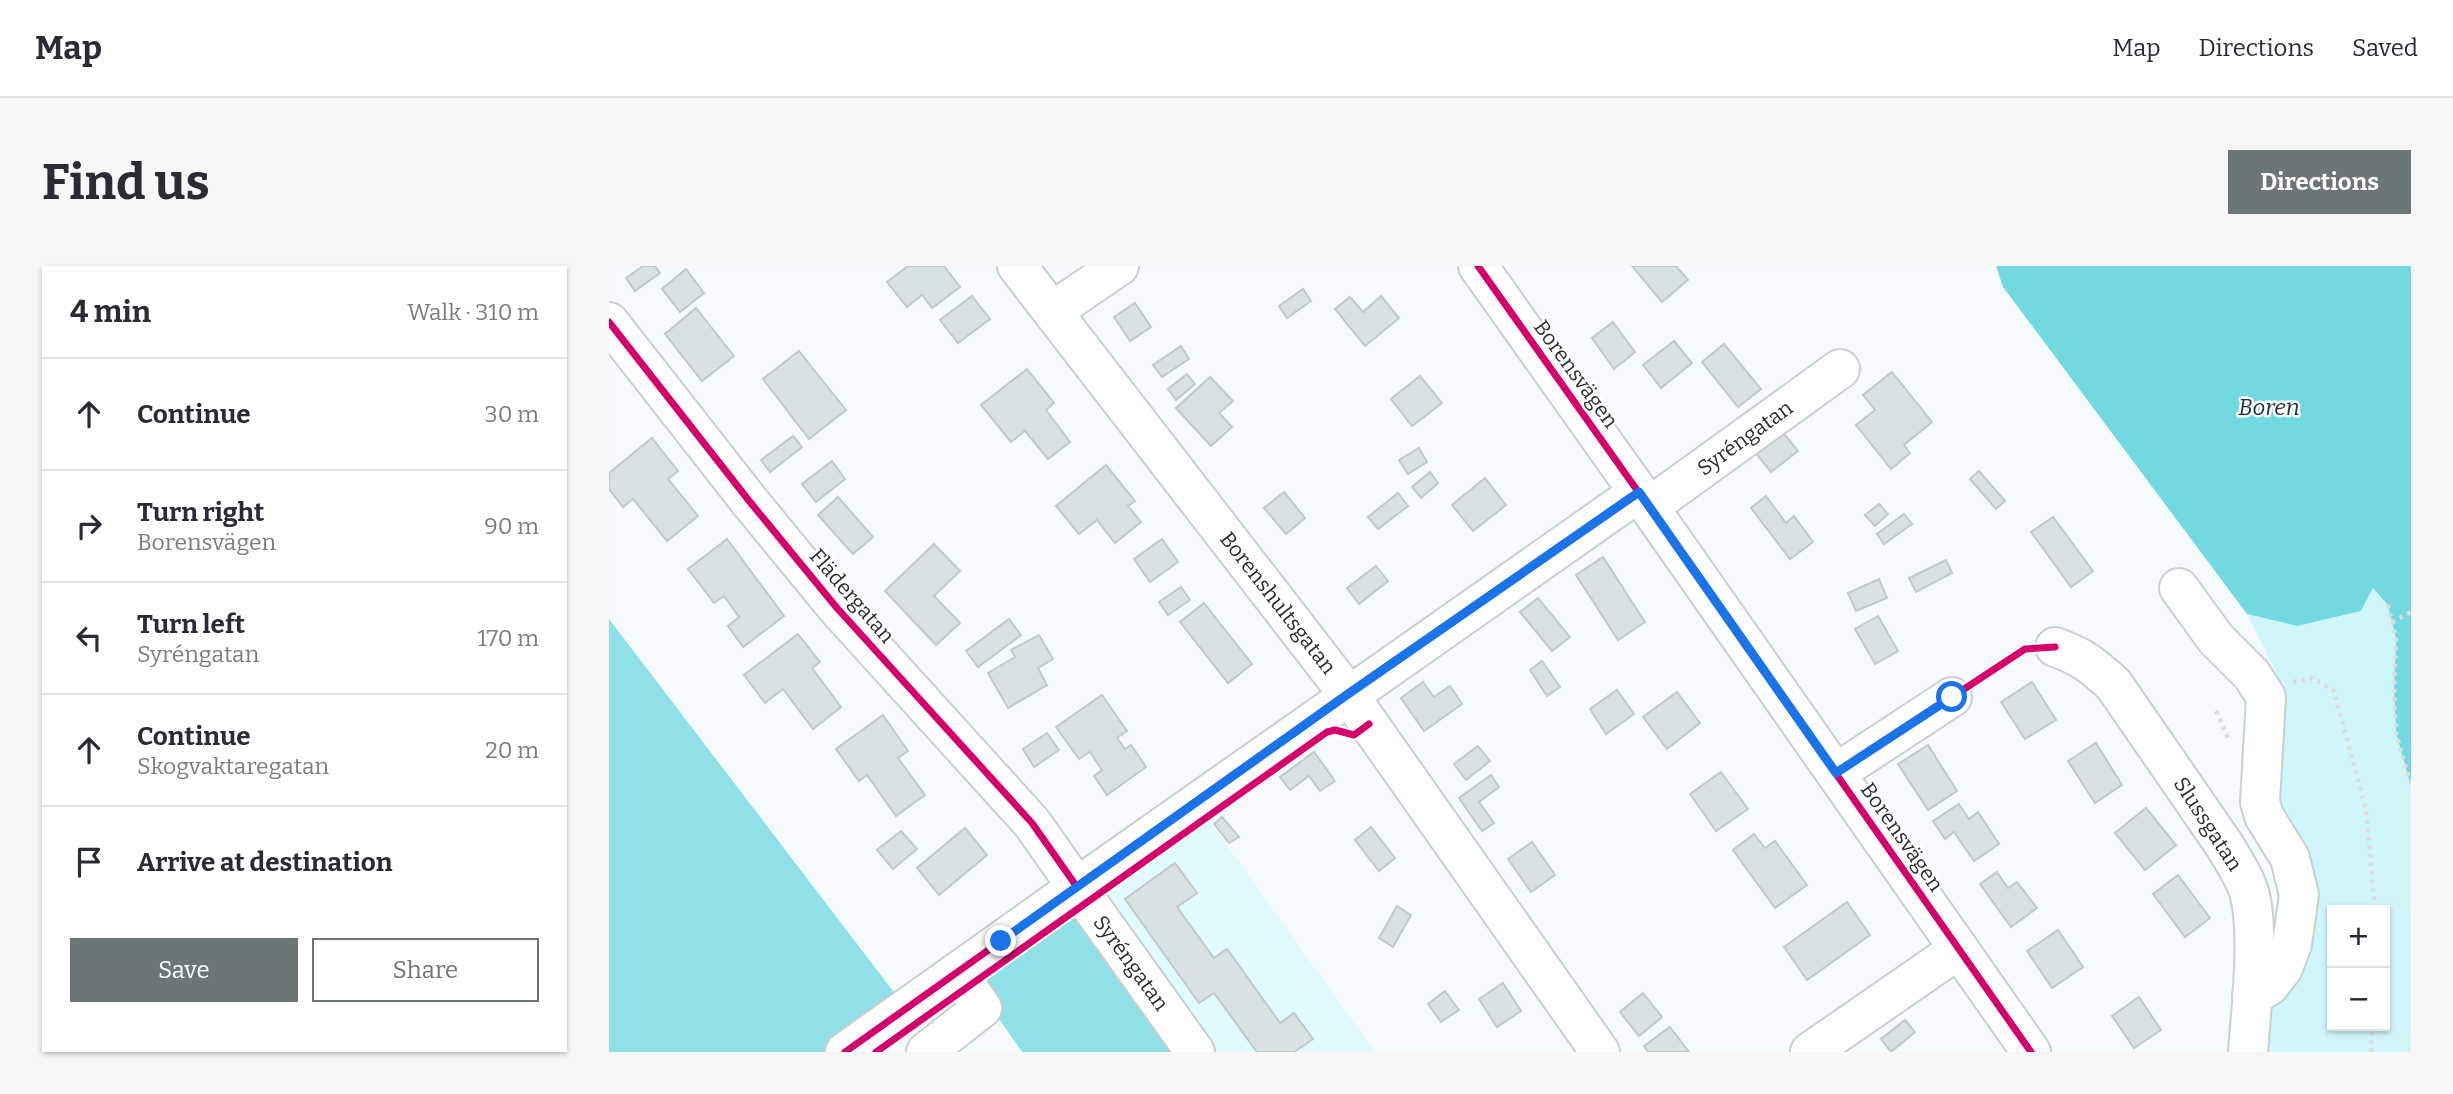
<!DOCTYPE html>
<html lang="en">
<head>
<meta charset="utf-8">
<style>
  :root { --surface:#fff; --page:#f7f7f7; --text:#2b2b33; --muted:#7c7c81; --line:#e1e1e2; --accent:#6c7677 }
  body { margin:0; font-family:Bitter,serif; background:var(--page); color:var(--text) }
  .controls { position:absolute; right:21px; bottom:21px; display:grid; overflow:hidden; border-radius:0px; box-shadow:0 2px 5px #0004 }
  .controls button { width:63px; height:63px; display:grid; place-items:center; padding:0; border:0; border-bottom:2px solid var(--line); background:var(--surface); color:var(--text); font:35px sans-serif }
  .stop { position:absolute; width:21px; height:21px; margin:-16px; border:5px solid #1a73e8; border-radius:50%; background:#fff }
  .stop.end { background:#1a73e8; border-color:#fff; box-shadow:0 2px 7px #0008 }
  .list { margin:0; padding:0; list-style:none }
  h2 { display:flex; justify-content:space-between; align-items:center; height:91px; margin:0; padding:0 28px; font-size:30px }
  h2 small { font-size:23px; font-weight:400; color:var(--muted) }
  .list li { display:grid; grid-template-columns:46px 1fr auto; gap:21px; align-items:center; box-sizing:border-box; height:112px; padding:0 28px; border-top:2px solid var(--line) }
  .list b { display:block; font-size:26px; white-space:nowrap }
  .list p { margin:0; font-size:23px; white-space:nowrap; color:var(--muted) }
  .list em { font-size:23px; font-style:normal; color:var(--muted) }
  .actions { display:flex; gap:14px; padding:21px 28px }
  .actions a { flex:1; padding:16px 0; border:2px solid var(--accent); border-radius:0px; text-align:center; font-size:24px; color:var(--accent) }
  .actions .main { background:var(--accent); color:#fff }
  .icon { flex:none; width:38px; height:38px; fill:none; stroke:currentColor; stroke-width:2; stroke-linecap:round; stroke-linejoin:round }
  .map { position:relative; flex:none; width:1802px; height:786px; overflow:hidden; border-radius:0px }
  header { display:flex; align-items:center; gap:42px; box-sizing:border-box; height:98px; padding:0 35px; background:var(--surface); border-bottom:2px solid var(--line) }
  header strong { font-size:33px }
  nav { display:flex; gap:38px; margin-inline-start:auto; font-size:24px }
  .intro { display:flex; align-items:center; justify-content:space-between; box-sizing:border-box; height:168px; padding:0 42px }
  h1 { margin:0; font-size:49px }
  .button { padding:18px 32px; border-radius:0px; background:var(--accent); color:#fff; font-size:24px; font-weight:700 }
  main { display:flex; gap:42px; padding:0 42px }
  aside { flex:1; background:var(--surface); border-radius:0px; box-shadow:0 2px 5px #0004 }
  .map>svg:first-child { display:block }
  .built { fill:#e1fafc }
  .green { fill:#cff7fb; fill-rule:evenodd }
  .forest { fill:#8fe0e7 }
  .water { fill:#73d9e1 }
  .building { fill:#d9e2e3; stroke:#c1caca; stroke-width:2 }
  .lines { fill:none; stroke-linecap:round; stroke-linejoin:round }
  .minor-casing { stroke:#c8d0d1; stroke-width:42 }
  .path { stroke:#dcdede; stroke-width:4.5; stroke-dasharray:3.5 5; stroke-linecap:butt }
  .minor { stroke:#fefeff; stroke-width:38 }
  .cycleway-casing { stroke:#fff; stroke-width:11 }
  .cycleway { stroke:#d6006c; stroke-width:7 }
  .route { stroke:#1a73e8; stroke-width:9 }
  .labels { text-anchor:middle; stroke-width:5; stroke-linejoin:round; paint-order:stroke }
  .street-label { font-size:21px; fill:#232e2f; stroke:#fff }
  .water-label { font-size:23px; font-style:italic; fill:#1c3436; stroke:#fff }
</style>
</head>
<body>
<header>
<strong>Map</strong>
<nav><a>Map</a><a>Directions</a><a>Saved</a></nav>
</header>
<div class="intro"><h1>Find us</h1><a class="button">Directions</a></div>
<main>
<aside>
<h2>4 min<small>Walk · 310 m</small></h2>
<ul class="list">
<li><svg class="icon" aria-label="ahead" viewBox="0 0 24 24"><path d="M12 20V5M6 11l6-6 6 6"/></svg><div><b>Continue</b></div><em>30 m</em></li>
<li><svg class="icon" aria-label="right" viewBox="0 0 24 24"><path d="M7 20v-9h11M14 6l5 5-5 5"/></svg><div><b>Turn right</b><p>Borensvägen</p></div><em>90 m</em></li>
<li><svg class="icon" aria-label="left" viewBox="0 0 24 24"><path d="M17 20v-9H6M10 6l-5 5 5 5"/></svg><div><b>Turn left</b><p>Syréngatan</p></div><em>170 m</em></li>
<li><svg class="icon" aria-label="ahead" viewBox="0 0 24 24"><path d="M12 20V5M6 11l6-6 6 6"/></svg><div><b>Continue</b><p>Skogvaktaregatan</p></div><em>20 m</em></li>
<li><svg class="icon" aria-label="arrive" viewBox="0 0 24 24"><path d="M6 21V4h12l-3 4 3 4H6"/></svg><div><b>Arrive at destination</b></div></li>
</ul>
<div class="actions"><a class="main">Save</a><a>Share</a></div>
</aside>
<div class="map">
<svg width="1802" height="786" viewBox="0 0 1802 786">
  <rect width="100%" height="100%" fill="#f5fbfc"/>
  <path class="built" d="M 599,553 L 766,786 L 599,786 L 498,647 L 500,626 Z"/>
  <path class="green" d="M 1764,322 L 1779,339 L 1787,373 L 1785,422 L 1787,467 L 1802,520 L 1802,786 L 1656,786 L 1658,754 L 1698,624 L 1658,534 L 1668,408 L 1638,348 L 1688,360 L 1752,345 ZM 1723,644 L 1776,644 L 1776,760 L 1723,760 Z"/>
  <g class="forest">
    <path d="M 0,353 L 287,729 L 224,786 L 0,786 Z"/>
    <path d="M 472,650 L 569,786 L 413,786 L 375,731 L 349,684 Z"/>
  </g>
  <path class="water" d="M 1387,0 L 1802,0 L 1802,520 L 1787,467 L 1785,422 L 1787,373 L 1779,339 L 1764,322 L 1752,345 L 1688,360 L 1638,348 L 1394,21 Z"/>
  <g class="building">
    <path d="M 34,0 L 46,0 L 51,7 L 26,25 L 17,12 Z"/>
    <path d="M 299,0 L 335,0 L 351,21 L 323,42 L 313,29 L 298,41 L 278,16 Z"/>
    <path d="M 1023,0 L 1067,0 L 1079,14 L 1053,36 Z"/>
    <path d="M 77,3 L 95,27 L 71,46 L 53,23 Z"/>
    <path d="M 694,23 L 702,35 L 678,52 L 670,40 Z"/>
    <path d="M 363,30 L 381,53 L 349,77 L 331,54 Z"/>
    <path d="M 772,30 L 790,52 L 756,80 L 726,43 L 741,31 L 754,46 Z"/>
    <path d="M 526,37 L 542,61 L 521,75 L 505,51 Z"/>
    <path d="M 87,42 L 125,90 L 93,115 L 56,68 Z"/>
    <path d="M 1004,56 L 1026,86 L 1005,103 L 983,72 Z"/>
    <path d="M 1065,75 L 1083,97 L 1052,122 L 1034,99 Z"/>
    <path d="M 1115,78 L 1152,123 L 1129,141 L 1093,96 Z"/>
    <path d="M 572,80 L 580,93 L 553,111 L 544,99 Z"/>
    <path d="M 190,85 L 237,144 L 200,173 L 154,113 Z"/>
    <path d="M 418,103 L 445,137 L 437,144 L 461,176 L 439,193 L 416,165 L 402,176 L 372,139 Z"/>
    <path d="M 1283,106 L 1323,156 L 1295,179 L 1301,187 L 1282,203 L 1247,159 L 1266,144 L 1254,129 Z"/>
    <path d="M 578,108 L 586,118 L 567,134 L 559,123 Z"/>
    <path d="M 811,110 L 833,137 L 803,160 L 782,133 Z"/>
    <path d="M 601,111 L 624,135 L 610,147 L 623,161 L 602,180 L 567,142 Z"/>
    <path d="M 1172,164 L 1189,185 L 1162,206 L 1145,185 Z"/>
    <path d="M 184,170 L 193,181 L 161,206 L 152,194 Z"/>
    <path d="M 43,172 L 69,205 L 59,213 L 89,250 L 58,275 L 24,233 L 14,241 L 0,223 L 0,207 Z"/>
    <path d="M 810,182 L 818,196 L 799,208 L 790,194 Z"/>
    <path d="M 223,195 L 236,213 L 207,236 L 193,218 Z"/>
    <path d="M 497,199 L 526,235 L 519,240 L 532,256 L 506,277 L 488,254 L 470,268 L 447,240 Z"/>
    <path d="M 1370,205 L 1396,235 L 1387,243 L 1361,213 Z"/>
    <path d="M 821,206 L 829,217 L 812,232 L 803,221 Z"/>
    <path d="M 876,212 L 897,239 L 864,265 L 843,239 Z"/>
    <path d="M 675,226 L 696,252 L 677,268 L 655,242 Z"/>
    <path d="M 789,227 L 799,240 L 769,263 L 759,251 Z"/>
    <path d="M 1157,230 L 1177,257 L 1185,250 L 1204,276 L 1181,293 L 1142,242 Z"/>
    <path d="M 229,231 L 264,271 L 244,288 L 209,249 Z"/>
    <path d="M 1270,238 L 1279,248 L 1266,260 L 1256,249 Z"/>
    <path d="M 1295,248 L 1303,258 L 1275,278 L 1268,268 Z"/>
    <path d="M 1444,251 L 1484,305 L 1462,321 L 1422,266 Z"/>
    <path d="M 118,273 L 175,350 L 134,381 L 119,360 L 130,351 L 115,330 L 105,337 L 79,303 Z"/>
    <path d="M 553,273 L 569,296 L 541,316 L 525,293 Z"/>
    <path d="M 325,278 L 351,305 L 325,330 L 351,357 L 327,379 L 276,325 Z"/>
    <path d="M 994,291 L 1036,356 L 1009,374 L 967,309 Z"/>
    <path d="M 1337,294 L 1343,307 L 1307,326 L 1300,312 Z"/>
    <path d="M 767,300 L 779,315 L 750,338 L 738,322 Z"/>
    <path d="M 1270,313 L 1278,332 L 1247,345 L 1239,327 Z"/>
    <path d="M 572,321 L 581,334 L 559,349 L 550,336 Z"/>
    <path d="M 929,332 L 961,371 L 943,385 L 911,346 Z"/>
    <path d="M 595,337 L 643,398 L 619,417 L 571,356 Z"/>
    <path d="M 1269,350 L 1289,385 L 1266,398 L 1246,363 Z"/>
    <path d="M 400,353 L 412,369 L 369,401 L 357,385 Z"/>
    <path d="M 189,368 L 211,396 L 203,402 L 232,441 L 204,463 L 174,423 L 156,437 L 135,409 Z"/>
    <path d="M 430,369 L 444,393 L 429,402 L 438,419 L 399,442 L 379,407 L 406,391 L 402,384 Z"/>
    <path d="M 933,395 L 951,421 L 938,430 L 921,404 Z"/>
    <path d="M 814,416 L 825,431 L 841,420 L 853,438 L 815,465 L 792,432 Z"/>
    <path d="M 1423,416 L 1447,454 L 1416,473 L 1392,436 Z"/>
    <path d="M 1008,424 L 1025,448 L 997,468 L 981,443 Z"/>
    <path d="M 1068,426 L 1091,457 L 1058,483 L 1034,451 Z"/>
    <path d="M 493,429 L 518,465 L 508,472 L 516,483 L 522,479 L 537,501 L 498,529 L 485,510 L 493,504 L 481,486 L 470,493 L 447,461 Z"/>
    <path d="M 274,449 L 299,485 L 289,492 L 316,529 L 287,550 L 258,509 L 250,515 L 227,483 Z"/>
    <path d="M 438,467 L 450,484 L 425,501 L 414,483 Z"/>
    <path d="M 1487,477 L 1513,519 L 1486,537 L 1459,495 Z"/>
    <path d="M 1319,479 L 1348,525 L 1319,544 L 1289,498 Z"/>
    <path d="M 869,480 L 881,495 L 857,514 L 845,498 Z"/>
    <path d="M 705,486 L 726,515 L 711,525 L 700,510 L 681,524 L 671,511 Z"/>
    <path d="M 1112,506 L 1139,543 L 1107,565 L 1081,528 Z"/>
    <path d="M 882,509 L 890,521 L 870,536 L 885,557 L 873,565 L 850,532 Z"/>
    <path d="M 1350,538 L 1360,553 L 1369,546 L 1390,578 L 1365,595 L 1345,566 L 1336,573 L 1324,555 Z"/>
    <path d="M 1537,542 L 1567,579 L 1536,604 L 1506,567 Z"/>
    <path d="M 613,551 L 630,571 L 620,577 L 605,558 Z"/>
    <path d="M 762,561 L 786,592 L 770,605 L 746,574 Z"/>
    <path d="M 356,562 L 378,589 L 330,629 L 308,602 Z"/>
    <path d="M 292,565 L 308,583 L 284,603 L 268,584 Z"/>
    <path d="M 1145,568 L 1156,582 L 1166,575 L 1198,619 L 1166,642 L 1124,584 Z"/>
    <path d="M 923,576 L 946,609 L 922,626 L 899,593 Z"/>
    <path d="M 566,597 L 588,627 L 568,641 L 605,692 L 618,683 L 671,757 L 685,747 L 704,773 L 685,786 L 648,786 L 605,727 L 590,737 L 516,633 Z"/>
    <path d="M 1388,606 L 1399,622 L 1408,616 L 1428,642 L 1402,661 L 1371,618 Z"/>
    <path d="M 1569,609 L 1601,652 L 1576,671 L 1544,628 Z"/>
    <path d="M 1238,636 L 1261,669 L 1198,714 L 1175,681 Z"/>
    <path d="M 788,640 L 802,649 L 784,681 L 770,672 Z"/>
    <path d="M 1449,664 L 1474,701 L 1443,722 L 1418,685 Z"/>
    <path d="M 894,717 L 912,745 L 888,761 L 870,733 Z"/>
    <path d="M 836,725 L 850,744 L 832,756 L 819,738 Z"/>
    <path d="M 1034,727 L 1053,751 L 1030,770 L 1011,746 Z"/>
    <path d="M 1530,731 L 1552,764 L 1525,782 L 1503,750 Z"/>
    <path d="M 1296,754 L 1306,766 L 1282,786 L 1272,773 Z"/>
    <path d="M 1061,761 L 1080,786 L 1039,786 L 1035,780 Z"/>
  </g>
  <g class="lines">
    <g class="minor-casing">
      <g id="minor">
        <path d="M 408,0 L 739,428 L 991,786"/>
        <path d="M 869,0 L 1040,241 L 1422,786"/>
        <path d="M 444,45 L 510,0"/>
        <path d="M 0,56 L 141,236 L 228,342 L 423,557 L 468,621 L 236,786"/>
        <path d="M 1040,241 L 1231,103"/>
        <path d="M 1570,322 L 1607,373 L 1643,409 L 1657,431 L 1651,536 L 1655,550 L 1681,592 L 1690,629 L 1683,678 L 1674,702 L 1660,720 L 1643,730"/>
        <path d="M 1446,381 C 1472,390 1485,400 1505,419 L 1616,580 C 1624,594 1634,608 1639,623 C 1652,662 1642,744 1639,786"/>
        <path d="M 1227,507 L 1343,431"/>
        <path d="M 317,786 L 373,742 L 348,706"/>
        <path d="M 586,786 L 468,621 L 1030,226"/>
        <path d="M 1201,786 L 1350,683"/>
      </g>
    </g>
    <g class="path">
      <path d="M 1779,339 L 1787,373 L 1785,422 L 1787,467 L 1802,520"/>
      <path d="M 1783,356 L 1802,346"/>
      <path d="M 1684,416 L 1703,412 L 1725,425 L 1757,543 L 1766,644"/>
      <path d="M 1607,445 L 1621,476"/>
      <path d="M 1762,786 L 1763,760"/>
    </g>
    <use href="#minor" class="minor"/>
    <g class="cycleway-casing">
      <g id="cycleway">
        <path d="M 869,0 L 1040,241 L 1422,786"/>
        <path d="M 0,56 L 141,236 L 228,342 L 423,557 L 468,621 L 236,786"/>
        <path d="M 1343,431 L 1416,383 L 1446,381"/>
        <path d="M 267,786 L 718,466 L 726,464 L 745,469 L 760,458"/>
      </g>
    </g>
    <use href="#cycleway" class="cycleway"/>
  </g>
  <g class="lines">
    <path class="route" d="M 392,675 L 739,428 L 1030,226 L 1227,507 L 1343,431"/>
  </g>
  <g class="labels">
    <g class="street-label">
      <text transform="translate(967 108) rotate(54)" y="7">Borensvägen</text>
      <text transform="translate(1136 172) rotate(-36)" y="7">Syréngatan</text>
      <text transform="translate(243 330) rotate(49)" y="7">Flädergatan</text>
      <text transform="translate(669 337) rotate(52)" y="7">Borenshultsgatan</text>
      <text transform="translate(1599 558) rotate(57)" y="7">Slussgatan</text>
      <text transform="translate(1293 571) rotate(55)" y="7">Borensvägen</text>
      <text transform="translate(522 697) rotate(54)" y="7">Syréngatan</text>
    </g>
    <g class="water-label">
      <text x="1660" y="149">Boren</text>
    </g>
  </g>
</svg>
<div class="controls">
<button>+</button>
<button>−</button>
</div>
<div class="stop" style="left:1343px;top:431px"></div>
<div class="stop end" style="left:392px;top:675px"></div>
</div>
</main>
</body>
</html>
